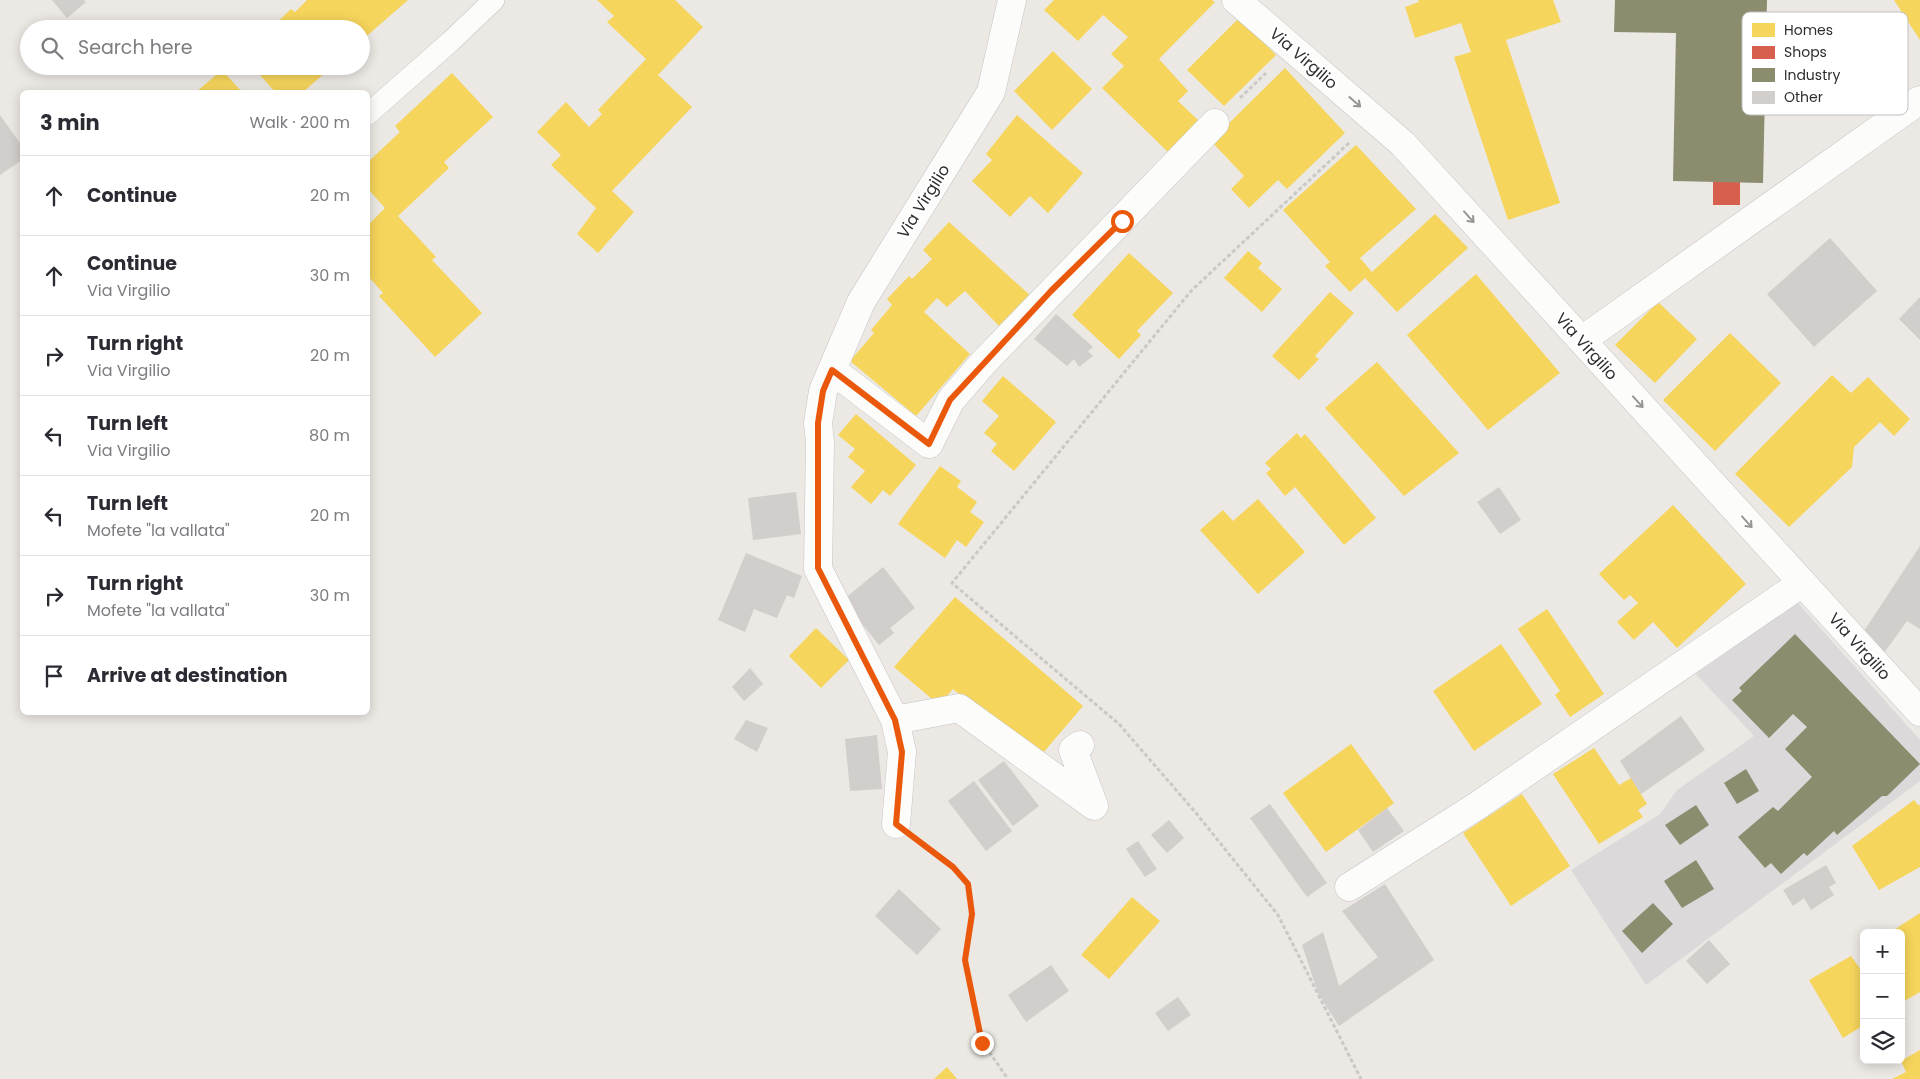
<!DOCTYPE html>
<html lang="en">
<head>
<meta charset="utf-8">
<style>
  :root { --surface:#fff; --page:#f2f2f3; --text:#2b2b33; --muted:#7c7c81; --line:#e1e1e2 }
  body { margin:0; font-family:Poppins,sans-serif; background:var(--page); color:var(--text) }
  .controls { position:absolute; right:15px; bottom:15px; display:grid; overflow:hidden; border-radius:8px; box-shadow:0 2px 12px #0003 }
  .controls button { width:45px; height:45px; display:grid; place-items:center; padding:0; border:0; border-bottom:1px solid var(--line); background:var(--surface); color:var(--text); font:25px sans-serif }
  .stop { position:absolute; width:15px; height:15px; margin:-11px; border:4px solid #ea580c; border-radius:50%; background:#fff }
  .stop.end { background:#ea580c; border-color:#fff; box-shadow:0 1px 5px #0008 }
  .list { margin:0; padding:0; list-style:none }
  h2 { display:flex; justify-content:space-between; align-items:center; height:65px; margin:0; padding:0 20px; font-size:21px }
  h2 small { font-size:16px; font-weight:400; color:var(--muted) }
  .list li { display:grid; grid-template-columns:32px 1fr auto; gap:15px; align-items:center; box-sizing:border-box; height:80px; padding:0 20px; border-top:1px solid var(--line) }
  .list b { display:block; font-size:19px; white-space:nowrap }
  .list p { margin:0; font-size:16px; white-space:nowrap; color:var(--muted) }
  .list em { font-size:16px; font-style:normal; color:var(--muted) }
  .icon { flex:none; width:28px; height:28px; fill:none; stroke:currentColor; stroke-width:2; stroke-linecap:round; stroke-linejoin:round }
  .map { position:relative; flex:none; width:1920px; height:1079px; overflow:hidden }
  .search { position:absolute; background:var(--surface); box-shadow:0 2px 12px #0003; left:20px; top:20px; width:350px; height:55px; display:flex; align-items:center; gap:12px; box-sizing:border-box; padding:0 18px; border-radius:28px; color:var(--muted); font-size:19px }
  .panel { position:absolute; background:var(--surface); box-shadow:0 2px 12px #0003; left:20px; top:90px; width:350px; height:625px; border-radius:8px }
  .map>svg:first-child { display:block }
  .industrial { fill:#dcd9db }
  .homes { fill:#f6d55c }
  .shops { fill:#d6604d }
  .industry { fill:#8c8c6e }
  .building { fill:#d1cecb }
  .lines { fill:none; stroke-linecap:round; stroke-linejoin:round }
  .lane-casing { stroke:#c5c4c5; stroke-width:22 }
  .street-casing { stroke:#c5c4c5; stroke-width:29 }
  .path { stroke:#c9c9c8; stroke-width:3; stroke-dasharray:4 2.5; stroke-linecap:butt }
  .lane { stroke:#fcfcfb; stroke-width:21 }
  .street { stroke:#fcfcfb; stroke-width:28 }
  .oneway { stroke:#959594 }
  .route { stroke:#ea580c; stroke-width:6 }
  .labels { text-anchor:middle; stroke-width:5; stroke-linejoin:round; paint-order:stroke }
  .street-label { font-size:16px; fill:#2e2e2e; stroke:#fff }
  .key { fill:#fff; stroke:#c0c0c0; stroke-width:1 }
  .key-label { font-size:14px; fill:#2e2e2e }
</style>
</head>
<body>
<div class="map">
<svg width="1920" height="1079" viewBox="0 0 1920 1079">
  <rect width="100%" height="100%" fill="#ece8e4"/>
  <path class="industrial" d="M 1798,603 L 1920,740 L 1920,781 L 1646,985 L 1571,870 L 1660,814 L 1677,790 L 1754,736 L 1696,674 Z"/>
  <g class="homes">
    <path d="M 307,0 L 408,0 L 361,41 L 361,29 L 270,29 L 291,9 L 295,12 Z"/>
    <path d="M 597,0 L 675,0 L 703,27 L 658,75 L 692,107 L 612,191 L 634,212 L 598,253 L 577,234 L 596,208 L 551,165 L 561,155 L 537,132 L 566,102 L 589,127 L 602,114 L 598,110 L 646,59 L 607,22 L 614,16 Z"/>
    <path d="M 1054,0 L 1212,0 L 1215,2 L 1159,59 L 1188,91 L 1178,101 L 1199,121 L 1169,153 L 1102,88 L 1124,66 L 1111,54 L 1128,37 L 1103,15 L 1078,41 L 1044,10 Z"/>
    <path d="M 1418,0 L 1553,0 L 1561,22 L 1506,40 L 1560,203 L 1508,220 L 1454,57 L 1471,52 L 1461,23 L 1415,38 L 1405,7 L 1419,2 Z"/>
    <path d="M 1894,0 L 1920,0 L 1920,40 Z"/>
    <path d="M 1239,18 L 1276,55 L 1224,106 L 1187,70 Z"/>
    <path d="M 1053,51 L 1092,89 L 1052,130 L 1014,91 Z"/>
    <path d="M 252,66 L 333,66 L 303,92 L 275,92 Z"/>
    <path d="M 1285,68 L 1345,133 L 1287,189 L 1278,180 L 1249,208 L 1231,189 L 1244,176 L 1211,141 Z"/>
    <path d="M 222,70 L 242,92 L 196,92 Z"/>
    <path d="M 452,73 L 493,117 L 444,162 L 449,168 L 398,216 L 436,257 L 432,260 L 482,313 L 435,357 L 379,296 L 383,293 L 368,276 L 368,225 L 385,208 L 368,189 L 368,162 L 400,132 L 395,126 Z"/>
    <path d="M 1017,115 L 1083,173 L 1048,213 L 1030,196 L 1010,217 L 972,181 L 992,160 L 986,154 Z"/>
    <path d="M 1356,145 L 1416,209 L 1360,258 L 1372,272 L 1435,214 L 1468,248 L 1397,312 L 1365,278 L 1350,292 L 1325,266 L 1330,262 L 1283,210 Z"/>
    <path d="M 949,222 L 1033,298 L 1002,329 L 965,291 L 947,307 L 937,298 L 924,312 L 970,354 L 916,416 L 850,361 L 874,333 L 871,330 L 892,305 L 887,299 L 909,276 L 912,279 L 932,259 L 923,250 Z"/>
    <path d="M 1248,251 L 1262,263 L 1258,268 L 1282,289 L 1262,312 L 1224,278 Z"/>
    <path d="M 1129,253 L 1173,293 L 1137,331 L 1141,335 L 1119,359 L 1072,315 Z"/>
    <path d="M 1476,274 L 1560,373 L 1488,430 L 1407,335 Z"/>
    <path d="M 1330,292 L 1354,313 L 1315,356 L 1319,359 L 1299,380 L 1272,356 Z"/>
    <path d="M 1658,302 L 1697,339 L 1655,383 L 1615,345 Z"/>
    <path d="M 1730,333 L 1781,383 L 1715,451 L 1663,400 Z"/>
    <path d="M 1377,362 L 1459,453 L 1404,496 L 1325,408 Z"/>
    <path d="M 1832,375 L 1851,393 L 1868,377 L 1910,419 L 1894,436 L 1880,422 L 1854,447 L 1852,467 L 1789,527 L 1735,474 Z"/>
    <path d="M 1003,376 L 1056,422 L 1014,471 L 991,451 L 997,444 L 984,433 L 999,416 L 982,401 Z"/>
    <path d="M 856,414 L 916,465 L 890,496 L 883,490 L 871,504 L 851,487 L 865,471 L 848,457 L 855,449 L 838,435 Z"/>
    <path d="M 1297,433 L 1301,438 L 1305,434 L 1376,518 L 1344,545 L 1295,487 L 1285,496 L 1266,473 L 1271,469 L 1265,463 Z"/>
    <path d="M 940,466 L 961,481 L 957,487 L 977,502 L 970,512 L 984,522 L 966,547 L 957,540 L 945,558 L 898,524 Z"/>
    <path d="M 1258,499 L 1305,552 L 1258,594 L 1200,530 L 1223,510 L 1233,521 Z"/>
    <path d="M 1673,505 L 1746,584 L 1677,648 L 1653,622 L 1634,640 L 1617,622 L 1638,603 L 1630,595 L 1624,600 L 1599,574 Z"/>
    <path d="M 955,597 L 1083,706 L 1037,760 L 953,689 L 939,705 L 894,667 Z"/>
    <path d="M 1547,609 L 1604,694 L 1570,717 L 1555,695 L 1560,691 L 1518,629 Z"/>
    <path d="M 816,628 L 849,660 L 821,688 L 789,656 Z"/>
    <path d="M 1501,644 L 1542,704 L 1474,751 L 1433,691 Z"/>
    <path d="M 1351,744 L 1394,803 L 1326,852 L 1283,793 Z"/>
    <path d="M 1594,748 L 1619,785 L 1631,778 L 1647,804 L 1638,810 L 1643,817 L 1599,844 L 1553,774 Z"/>
    <path d="M 1522,794 L 1570,866 L 1511,906 L 1463,833 Z"/>
    <path d="M 1914,800 L 1919,806 L 1920,804 L 1920,867 L 1879,890 L 1852,846 Z"/>
    <path d="M 1132,897 L 1160,921 L 1109,979 L 1081,955 Z"/>
    <path d="M 1920,913 L 1920,992 L 1901,1003 L 1901,933 L 1889,933 Z"/>
    <path d="M 1851,956 L 1861,970 L 1864,967 L 1864,1025 L 1843,1038 L 1809,980 Z"/>
    <path d="M 1920,1050 L 1920,1079 L 1892,1079 L 1906,1072 L 1901,1061 Z"/>
    <path d="M 947,1067 L 957,1079 L 934,1079 Z"/>
  </g>
  <path class="shops" d="M 1713,181 L 1740,182 L 1740,205 L 1713,205 Z"/>
  <g class="industry">
    <path d="M 1615,0 L 1767,0 L 1763,183 L 1673,181 L 1676,33 L 1614,32 Z"/>
    <path d="M 1795,634 L 1920,764 L 1887,796 L 1882,796 L 1837,835 L 1834,831 L 1807,856 L 1804,853 L 1781,874 L 1771,863 L 1765,868 L 1738,837 L 1773,807 L 1778,811 L 1812,777 L 1785,749 L 1807,727 L 1793,714 L 1769,738 L 1732,700 L 1742,691 L 1739,688 Z"/>
    <path d="M 1746,769 L 1759,791 L 1737,804 L 1724,783 Z"/>
    <path d="M 1696,805 L 1709,825 L 1680,845 L 1665,825 Z"/>
    <path d="M 1696,860 L 1714,889 L 1682,908 L 1664,881 Z"/>
    <path d="M 1653,903 L 1673,924 L 1642,953 L 1622,931 Z"/>
  </g>
  <g class="building">
    <path d="M 52,0 L 84,0 L 86,2 L 67,18 Z"/>
    <path d="M 0,115 L 22,146 L 22,160 L 0,175 Z"/>
    <path d="M 1830,238 L 1877,291 L 1814,347 L 1767,294 Z"/>
    <path d="M 1920,297 L 1920,340 L 1899,319 Z"/>
    <path d="M 1056,314 L 1093,347 L 1088,351 L 1093,356 L 1079,367 L 1074,359 L 1067,366 L 1034,339 Z"/>
    <path d="M 1499,487 L 1521,520 L 1500,534 L 1477,502 Z"/>
    <path d="M 796,492 L 801,534 L 753,540 L 748,498 Z"/>
    <path d="M 1920,546 L 1920,629 L 1907,621 L 1884,653 L 1864,631 Z"/>
    <path d="M 746,553 L 802,576 L 794,598 L 787,595 L 777,618 L 754,609 L 745,632 L 718,620 Z"/>
    <path d="M 883,567 L 915,608 L 890,628 L 894,633 L 879,645 L 843,600 Z"/>
    <path d="M 750,668 L 763,684 L 744,701 L 732,687 Z"/>
    <path d="M 1681,716 L 1705,750 L 1641,794 L 1620,761 Z"/>
    <path d="M 746,720 L 768,728 L 757,752 L 734,739 Z"/>
    <path d="M 877,735 L 882,789 L 850,791 L 845,739 Z"/>
    <path d="M 1004,761 L 1039,806 L 1013,826 L 978,780 Z"/>
    <path d="M 974,781 L 1012,831 L 986,851 L 948,801 Z"/>
    <path d="M 1270,804 L 1327,883 L 1307,897 L 1250,818 Z"/>
    <path d="M 1387,808 L 1404,831 L 1373,852 L 1358,830 Z"/>
    <path d="M 1169,820 L 1184,838 L 1167,853 L 1151,835 Z"/>
    <path d="M 1138,841 L 1157,869 L 1145,877 L 1126,849 Z"/>
    <path d="M 1826,865 L 1836,883 L 1829,887 L 1834,895 L 1811,910 L 1804,898 L 1793,906 L 1783,890 Z"/>
    <path d="M 1385,884 L 1434,960 L 1339,1026 L 1318,993 L 1302,945 L 1323,932 L 1339,986 L 1378,957 L 1342,911 Z"/>
    <path d="M 899,889 L 941,929 L 917,955 L 875,916 Z"/>
    <path d="M 1709,940 L 1730,964 L 1707,984 L 1686,961 Z"/>
    <path d="M 1051,965 L 1069,991 L 1026,1022 L 1008,995 Z"/>
    <path d="M 1178,997 L 1191,1015 L 1168,1031 L 1155,1013 Z"/>
  </g>
  <g class="lines">
    <g class="lane-casing">
      <path id="lane" d="M 368,114 L 450,42 L 494,0"/>
    </g>
    <g class="street-casing">
      <g id="street">
        <path d="M 1236,0 L 1403,144 L 1920,712"/>
        <path d="M 1582,340 L 1920,100"/>
        <path d="M 832,370 L 929,444 L 951,400 L 984,362 L 1215,123"/>
        <path d="M 895,720 L 959,708 L 1094,806 L 1073,750 L 1080,745"/>
        <path d="M 896,824 L 902,752 L 895,720 L 818,569 L 820,442 L 818,423 L 823,391 L 861,302 L 991,92 L 1012,0"/>
        <path d="M 1349,887 L 1477,806 L 1802,583"/>
      </g>
    </g>
    <g class="path">
      <path d="M 1240,98 L 1266,73"/>
      <path d="M 1349,143 L 1191,291 L 952,583 L 1119,724 L 1196,813 L 1278,915 L 1361,1079"/>
      <path d="M 922,844 L 953,867 L 968,884 L 972,914 L 965,960 L 983,1043 L 1008,1079"/>
    </g>
    <use href="#lane" class="lane"/>
    <use href="#street" class="street"/>
  </g>
  <defs><path id="oneway-shaft" d="M-6 0H5M1.5-3L5.5 0L1.5 3" fill="none" stroke-width="1.6" stroke-linecap="round" stroke-linejoin="round" transform="scale(1.25)"/></defs>
  <g class="oneway">
    <use href="#oneway-shaft" transform="translate(1355 102) rotate(41)"/>
    <use href="#oneway-shaft" transform="translate(1469 217) rotate(48)"/>
    <use href="#oneway-shaft" transform="translate(1638 402) rotate(48)"/>
    <use href="#oneway-shaft" transform="translate(1747 522) rotate(48)"/>
  </g>
  <g class="lines">
    <path class="route" d="M 982,1043 L 965,960 L 972,914 L 968,884 L 953,867 L 896,824 L 902,752 L 895,720 L 818,568 L 818,423 L 823,391 L 832,370 L 929,444 L 950,400 L 1051,291 L 1122,221"/>
  </g>
  <g class="labels">
    <g class="street-label">
      <text transform="translate(1304 58) rotate(41)" y="6">Via Virgilio</text>
      <text transform="translate(923 201) rotate(-58)" y="6">Via Virgilio</text>
      <text transform="translate(1587 346) rotate(48)" y="6">Via Virgilio</text>
      <text transform="translate(1860 646) rotate(48)" y="6">Via Virgilio</text>
    </g>
  </g>
  <rect x="1742" y="12" width="166" height="103" rx="8" class="key"/>
  <rect x="1752" y="23" width="23" height="14" fill="#f6d55c"/>
  <rect x="1752" y="46" width="23" height="13" fill="#d6604d"/>
  <rect x="1752" y="68" width="23" height="14" fill="#8c8c6e"/>
  <rect x="1752" y="91" width="23" height="13" fill="#d1cecb"/>
  <g class="key-label">
    <text x="1784" y="35">Homes</text>
    <text x="1784" y="57">Shops</text>
    <text x="1784" y="80">Industry</text>
    <text x="1784" y="102">Other</text>
  </g>
</svg>
<div class="controls">
<button>+</button>
<button>−</button>
<button><svg class="icon" aria-label="layers" viewBox="0 0 24 24"><path d="M12 4l9 5-9 5-9-5zM3 14l9 5 9-5"/></svg></button>
</div>
<div class="stop" style="left:1122px;top:221px"></div>
<div class="stop end" style="left:982px;top:1043px"></div>
<div class="search"><svg class="icon" aria-label="search" viewBox="0 0 24 24"><circle cx="10" cy="10" r="6"/><path d="M15 15l6 6"/></svg>Search here</div>
<section class="panel">
<h2>3 min<small>Walk · 200 m</small></h2>
<ul class="list">
<li><svg class="icon" aria-label="ahead" viewBox="0 0 24 24"><path d="M12 20V5M6 11l6-6 6 6"/></svg><div><b>Continue</b></div><em>20 m</em></li>
<li><svg class="icon" aria-label="ahead" viewBox="0 0 24 24"><path d="M12 20V5M6 11l6-6 6 6"/></svg><div><b>Continue</b><p>Via Virgilio</p></div><em>30 m</em></li>
<li><svg class="icon" aria-label="right" viewBox="0 0 24 24"><path d="M7 20v-9h11M14 6l5 5-5 5"/></svg><div><b>Turn right</b><p>Via Virgilio</p></div><em>20 m</em></li>
<li><svg class="icon" aria-label="left" viewBox="0 0 24 24"><path d="M17 20v-9H6M10 6l-5 5 5 5"/></svg><div><b>Turn left</b><p>Via Virgilio</p></div><em>80 m</em></li>
<li><svg class="icon" aria-label="left" viewBox="0 0 24 24"><path d="M17 20v-9H6M10 6l-5 5 5 5"/></svg><div><b>Turn left</b><p>Mofete &quot;la vallata&quot;</p></div><em>20 m</em></li>
<li><svg class="icon" aria-label="right" viewBox="0 0 24 24"><path d="M7 20v-9h11M14 6l5 5-5 5"/></svg><div><b>Turn right</b><p>Mofete &quot;la vallata&quot;</p></div><em>30 m</em></li>
<li><svg class="icon" aria-label="arrive" viewBox="0 0 24 24"><path d="M6 21V4h12l-3 4 3 4H6"/></svg><div><b>Arrive at destination</b></div></li>
</ul>
</section>
</div>
</body>
</html>
